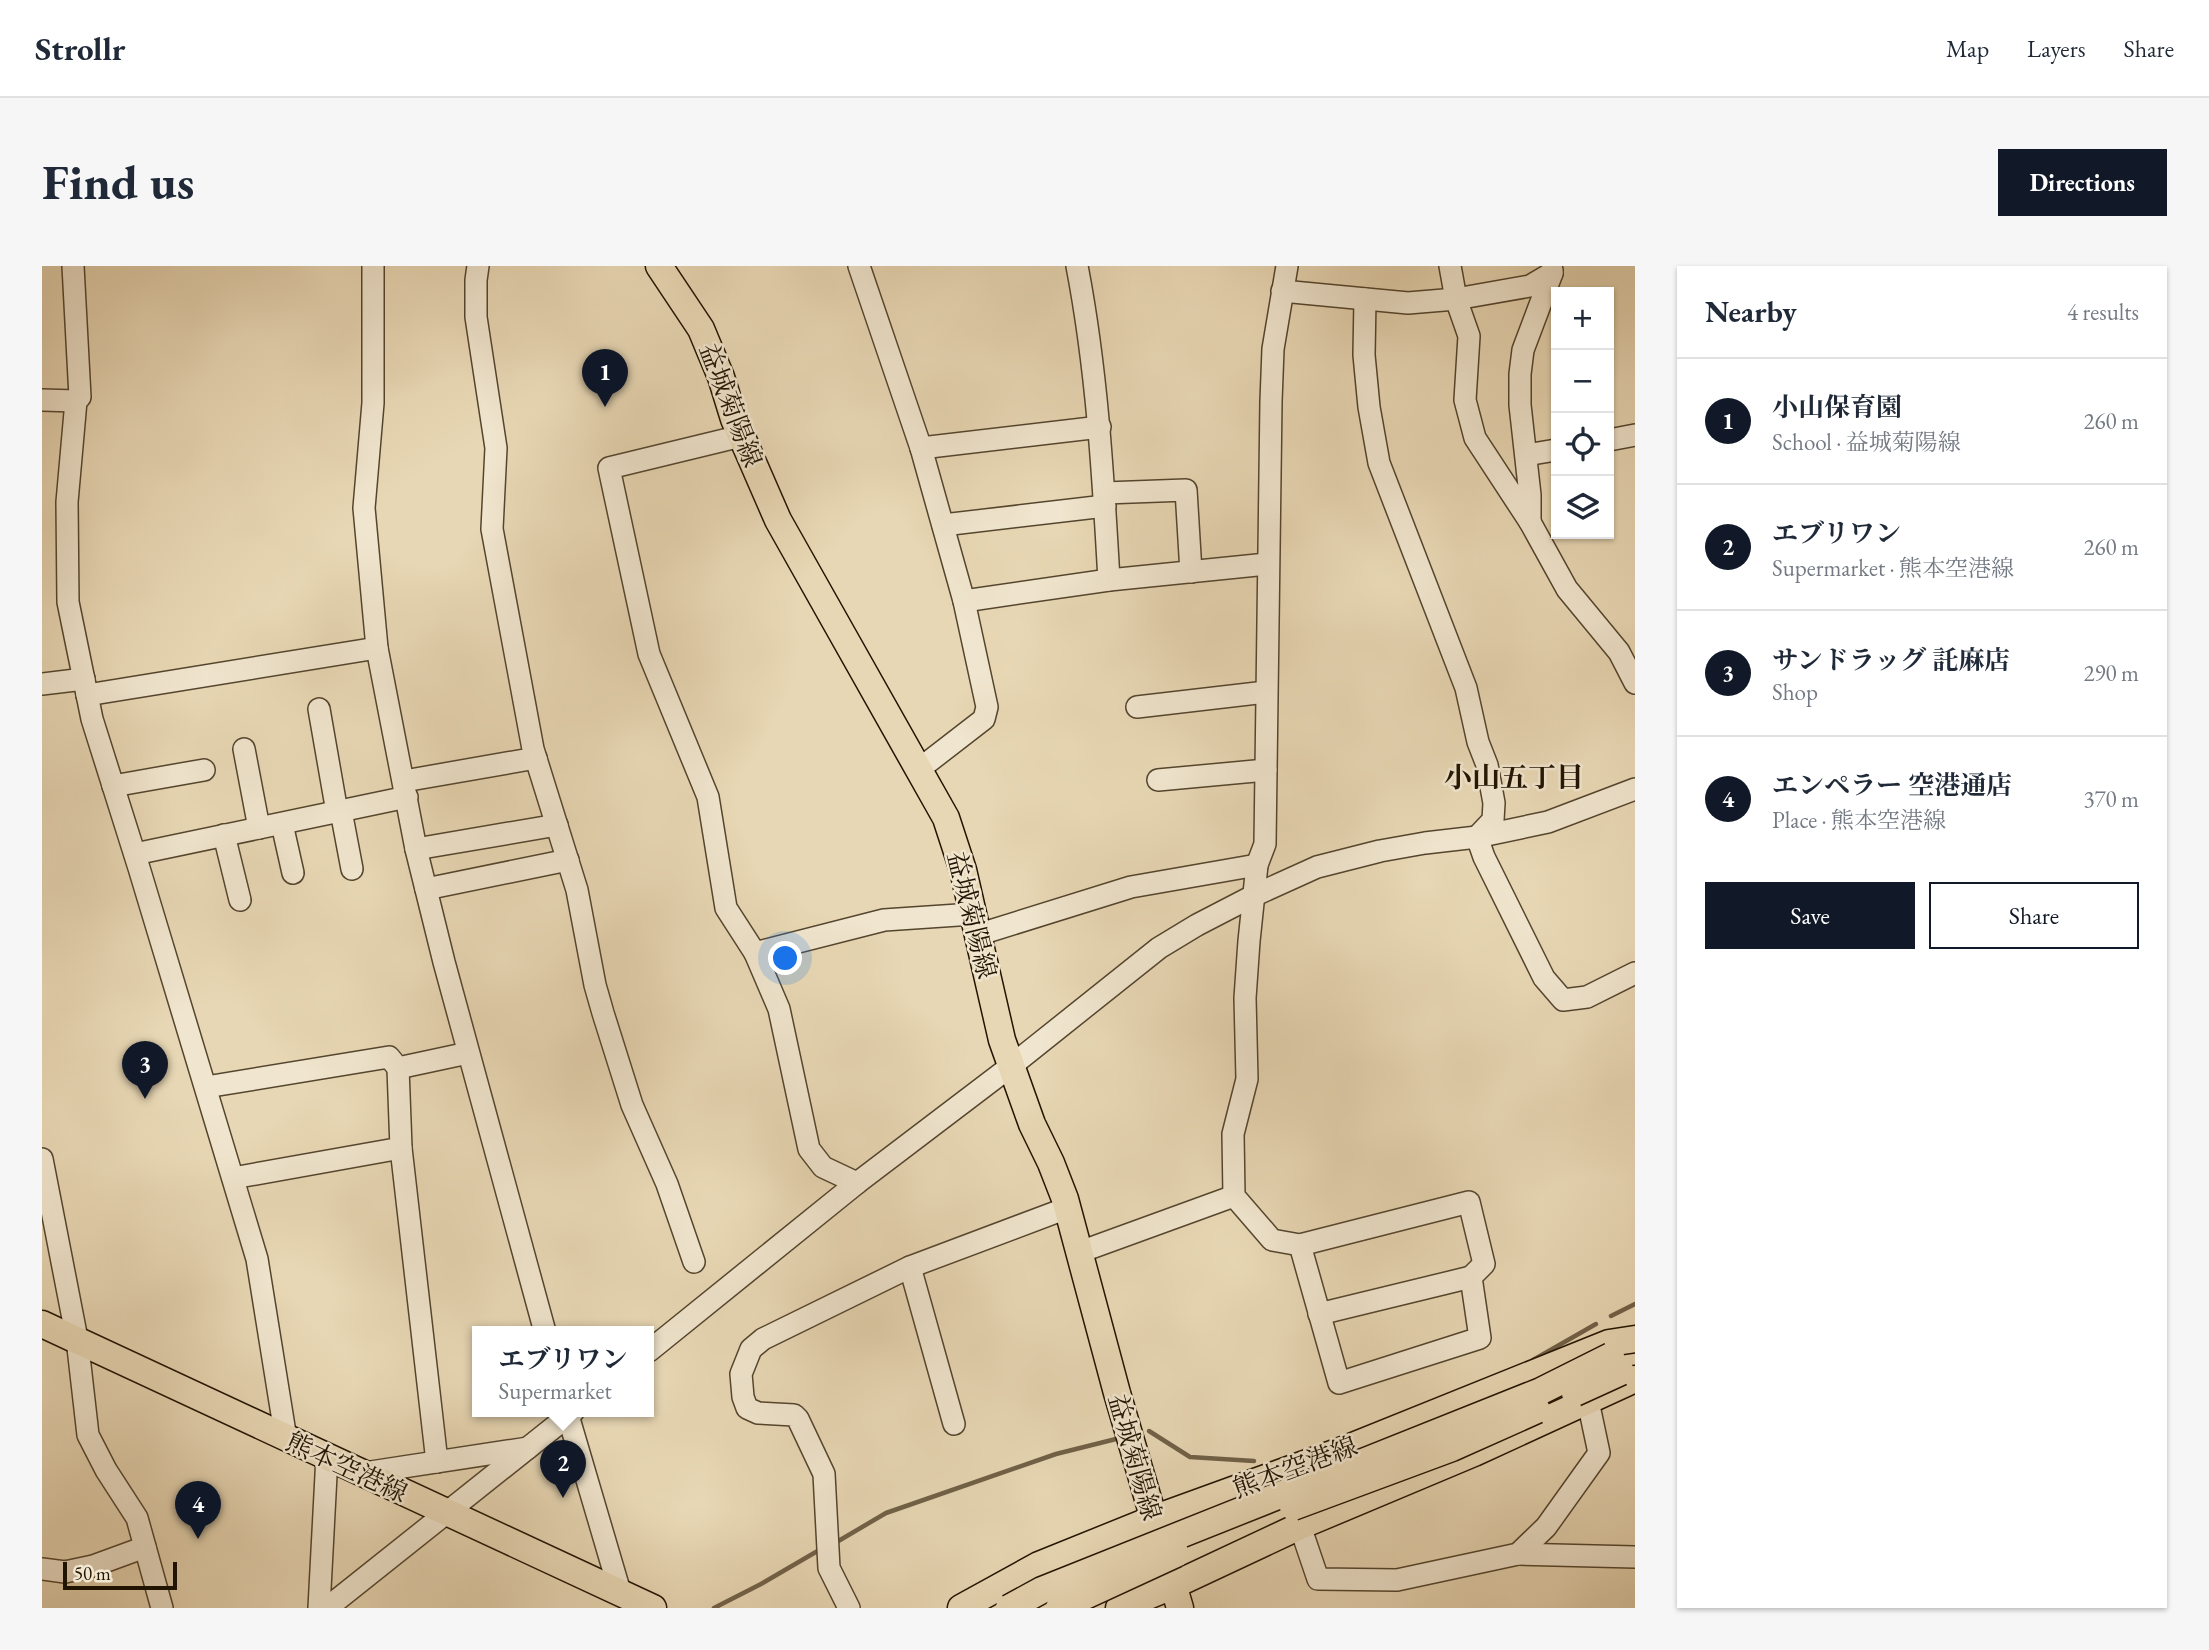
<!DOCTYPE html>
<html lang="en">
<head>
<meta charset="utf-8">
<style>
  :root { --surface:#fff; --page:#f6f6f7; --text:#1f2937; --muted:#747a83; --line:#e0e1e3; --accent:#111827 }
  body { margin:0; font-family:"EB Garamond","Noto Serif JP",serif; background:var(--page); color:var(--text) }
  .controls { position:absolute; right:21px; top:21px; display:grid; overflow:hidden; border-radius:0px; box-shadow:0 2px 5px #0004 }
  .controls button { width:63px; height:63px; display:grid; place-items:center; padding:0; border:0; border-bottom:2px solid var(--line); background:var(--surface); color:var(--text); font:35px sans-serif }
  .scale { position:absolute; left:21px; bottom:18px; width:114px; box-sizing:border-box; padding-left:7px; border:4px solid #221402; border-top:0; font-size:19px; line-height:24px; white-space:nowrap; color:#221402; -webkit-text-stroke:5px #f0e5ce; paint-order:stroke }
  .you { position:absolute; left:744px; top:693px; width:24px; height:24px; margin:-18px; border:5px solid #fff; border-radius:50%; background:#1a73e8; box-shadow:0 0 0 10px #1a73e833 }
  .badge { display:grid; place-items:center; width:46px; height:46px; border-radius:50%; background:var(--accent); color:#fff; font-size:23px; font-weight:700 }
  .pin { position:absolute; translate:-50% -58px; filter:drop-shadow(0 2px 4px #0008) }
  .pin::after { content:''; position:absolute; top:37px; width:24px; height:21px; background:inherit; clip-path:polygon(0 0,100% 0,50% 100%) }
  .popup { position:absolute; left:430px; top:1060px; width:182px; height:91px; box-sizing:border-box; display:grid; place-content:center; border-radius:0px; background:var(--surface); filter:drop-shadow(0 2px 5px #0005); font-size:23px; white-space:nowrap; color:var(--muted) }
  .popup b { font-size:26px; color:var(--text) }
  .popup::after { content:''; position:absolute; left:50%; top:100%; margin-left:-14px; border:14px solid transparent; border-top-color:var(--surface) }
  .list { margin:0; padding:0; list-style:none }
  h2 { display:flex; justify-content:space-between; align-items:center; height:91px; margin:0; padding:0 28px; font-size:30px }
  h2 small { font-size:23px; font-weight:400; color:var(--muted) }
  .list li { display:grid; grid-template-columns:46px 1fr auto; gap:21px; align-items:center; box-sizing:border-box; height:126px; padding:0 28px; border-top:2px solid var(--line) }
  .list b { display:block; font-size:26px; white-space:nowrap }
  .list p { margin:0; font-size:23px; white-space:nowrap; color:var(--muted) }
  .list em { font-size:23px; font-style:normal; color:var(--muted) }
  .actions { display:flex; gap:14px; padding:21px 28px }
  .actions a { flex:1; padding:16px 0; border:2px solid var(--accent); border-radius:0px; text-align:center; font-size:24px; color:var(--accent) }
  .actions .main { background:var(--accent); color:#fff }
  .icon { flex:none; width:38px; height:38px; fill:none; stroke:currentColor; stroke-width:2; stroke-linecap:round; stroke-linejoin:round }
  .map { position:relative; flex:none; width:1593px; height:1342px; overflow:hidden; border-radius:0px }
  header { display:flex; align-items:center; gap:42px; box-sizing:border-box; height:98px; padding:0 35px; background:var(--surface); border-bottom:2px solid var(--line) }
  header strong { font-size:33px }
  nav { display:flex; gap:38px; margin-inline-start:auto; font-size:24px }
  .intro { display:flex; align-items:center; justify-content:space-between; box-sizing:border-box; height:168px; padding:0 42px }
  h1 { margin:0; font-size:49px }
  .button { padding:18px 32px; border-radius:0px; background:var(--accent); color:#fff; font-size:24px; font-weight:700 }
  main { display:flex; gap:42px; padding:0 42px }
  aside { flex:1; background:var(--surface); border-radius:0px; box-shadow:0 2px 5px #0004 }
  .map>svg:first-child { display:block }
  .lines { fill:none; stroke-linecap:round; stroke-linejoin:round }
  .stream { stroke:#716148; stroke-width:4.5 }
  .minor-casing { stroke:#54452e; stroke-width:24 }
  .major-casing { stroke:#221402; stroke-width:29 }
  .minor { stroke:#f0e5ce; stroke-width:21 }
  .major { stroke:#e8d7b4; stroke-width:26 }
  .major-bridge-casing { stroke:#221402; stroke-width:29; stroke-linecap:butt }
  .major-bridge { stroke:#e8d7b4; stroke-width:26 }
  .labels { text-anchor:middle; stroke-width:5; stroke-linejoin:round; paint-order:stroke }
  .street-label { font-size:26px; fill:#221402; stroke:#f0e5ce }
  .neighbourhood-label { font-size:28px; font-weight:bold; fill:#221402; stroke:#f0e5ce }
</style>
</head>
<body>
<header>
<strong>Strollr</strong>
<nav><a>Map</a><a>Layers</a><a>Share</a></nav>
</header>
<div class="intro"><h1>Find us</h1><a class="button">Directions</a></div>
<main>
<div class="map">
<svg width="1593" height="1342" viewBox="0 0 1593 1342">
  <rect width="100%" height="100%" fill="#e8d7b4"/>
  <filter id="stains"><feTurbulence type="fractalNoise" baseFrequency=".00286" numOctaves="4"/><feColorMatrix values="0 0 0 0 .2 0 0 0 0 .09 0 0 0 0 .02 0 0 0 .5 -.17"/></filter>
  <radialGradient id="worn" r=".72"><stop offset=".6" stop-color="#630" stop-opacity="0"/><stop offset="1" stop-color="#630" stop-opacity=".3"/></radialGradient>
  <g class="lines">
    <g class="stream">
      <path d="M 1569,1050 L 1593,1038"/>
      <path d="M 1491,1094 L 1554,1058"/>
      <path d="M 1107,1165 L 1148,1191 L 1212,1195"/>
      <path d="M 793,1277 L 844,1247 L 1014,1188 L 1074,1173"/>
      <path d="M 672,1342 L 719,1318 L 779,1283"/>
    </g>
    <g class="minor-casing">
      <g id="minor">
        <path d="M 31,0 L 38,131 L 34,135 L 25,236 L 26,336 L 50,453 L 97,602 L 215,993 L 244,1173"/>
        <path d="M 331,0 L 331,137 L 322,242 L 335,382 L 374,583 L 402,696 L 503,1066"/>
        <path d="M 436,0 L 434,14 L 434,51 L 454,182 L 450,263 L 491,483 L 535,624 L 553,719 L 561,747 L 590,839 L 625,918 L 652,996"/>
        <path d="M 817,0 L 879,182 L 922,335 L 945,441 L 942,453 L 876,504"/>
        <path d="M 1035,0 C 1055,104 1061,208 1067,314"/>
        <path d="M 1245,0 L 1231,83 L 1229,135 L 1223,578 L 1215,599 L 1207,675 L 1203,732 L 1205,813 L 1191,868 L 1192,930 L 1230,974 L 1258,979 L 1427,936 L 1442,998 L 1429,1011 L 1438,1072 L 1297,1117 L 1258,979"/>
        <path d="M 1408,0 L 1414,33 L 1427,70 L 1423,134 L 1433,172 L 1488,256 L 1488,229 L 1478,139 L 1478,108 L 1481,84 L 1510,7"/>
        <path d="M 1240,25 L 1366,37 L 1414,33 L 1488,20 L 1510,7 L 1510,4"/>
        <path d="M 1323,33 L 1322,89 L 1327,141 L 1337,197 L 1424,422 L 1436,476 L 1445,499 L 1452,537 L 1451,554 L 1435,571 L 1442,591 L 1502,712 L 1521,734 L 1545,731 L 1593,707"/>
        <path d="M 0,134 L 34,135"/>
        <path d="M 699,170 L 567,202 L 607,388 L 666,531 L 684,642 L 713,687 L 842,654 L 931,648"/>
        <path d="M 1567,174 L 1593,169"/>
        <path d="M 879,182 L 1058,161"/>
        <path d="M 1484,189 L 1514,184"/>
        <path d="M 1063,227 L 1144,224 L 1149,306"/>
        <path d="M 1488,256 L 1525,323 L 1577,386 L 1593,417"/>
        <path d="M 901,259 L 1063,240"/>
        <path d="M 922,335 L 1067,314 L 1225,298"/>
        <path d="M 0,418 L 42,413"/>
        <path d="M 45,429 L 335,382"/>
        <path d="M 1095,441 L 1224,426"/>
        <path d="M 277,443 L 295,546"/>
        <path d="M 202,483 L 217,562"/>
        <path d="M 1116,514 L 1224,504"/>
        <path d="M 362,515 L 494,492"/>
        <path d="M 71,520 L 162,504"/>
        <path d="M 299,545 L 310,603"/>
        <path d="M 240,558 L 251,607"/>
        <path d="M 182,569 L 198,634"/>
        <path d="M 374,583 L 515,559"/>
        <path d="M 93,588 L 365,531"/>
        <path d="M 384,623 L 526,594"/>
        <path d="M 935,669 L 1089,621 L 1215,599"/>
        <path d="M 713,687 L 737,743 L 767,883 L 781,901 L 815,917"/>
        <path d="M 164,821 L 347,791 L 356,802 L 426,787"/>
        <path d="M 359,882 L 395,1196"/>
        <path d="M 0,893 L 35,1073 L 46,1169 L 64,1204 L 95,1252 L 120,1342"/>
        <path d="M 191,912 L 359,882 L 356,802"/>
        <path d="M 1038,986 L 1192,930"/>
        <path d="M 868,1001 L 912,1158"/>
        <path d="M 1277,1048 L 1429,1011"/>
        <path d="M 607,1085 L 815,917 L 969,800 L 1117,682 L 1155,659 L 1211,630 L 1275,601 L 1338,585 L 1383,577 L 1435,571 L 1506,556 L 1593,523"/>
        <path d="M 525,1146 L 578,1326"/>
        <path d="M 322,1207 L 486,1182"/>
        <path d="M 1258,1260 L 1276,1313 L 1355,1314 L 1476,1288 L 1504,1261 L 1557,1187 L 1546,1135"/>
        <path d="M 1476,1288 L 1593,1291"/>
        <path d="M 0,1303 L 23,1306 L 51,1300 L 103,1281"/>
        <path d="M 277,1342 L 285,1190"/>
        <path d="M 285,1342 L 531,1146"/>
        <path d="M 807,1342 L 787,1302 L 782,1208 L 756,1153 L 752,1149 L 716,1147 L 705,1142 L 701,1131 L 699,1108 L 709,1083 L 721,1073 L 868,1001 L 1025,942"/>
      </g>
    </g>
    <g class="major-casing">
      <g id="major">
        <path d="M 617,0 L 659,63 L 679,111 L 692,153 L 736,254 L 904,552 L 921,604 L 960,774 L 990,858 L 1009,897 L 1023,933 L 1075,1127 L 1138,1342"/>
        <path d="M 0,1058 L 611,1342"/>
        <path d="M 919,1342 L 997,1299 L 1111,1253 L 1301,1184 L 1567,1077 L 1593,1073"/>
        <path d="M 1077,1342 L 1130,1320 L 1258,1260 L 1432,1187 L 1593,1113"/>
      </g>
    </g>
    <use href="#minor" class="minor"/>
    <use href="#major" class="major"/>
    <g class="major-bridge-casing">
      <g id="major-bridge">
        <path d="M 1533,1127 L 1579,1106"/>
        <path d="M 1251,1241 L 1410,1182 L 1495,1144"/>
        <path d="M 967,1342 L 1000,1324 L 1499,1125 L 1569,1090"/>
        <path d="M 1017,1342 L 1134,1288"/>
      </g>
    </g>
    <use href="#major-bridge" class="major-bridge"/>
  </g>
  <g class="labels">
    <g class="street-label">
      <text transform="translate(689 139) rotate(69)" y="9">益城菊陽線</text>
      <text transform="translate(930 649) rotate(76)" y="9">益城菊陽線</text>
      <text transform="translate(1093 1191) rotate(74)" y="9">益城菊陽線</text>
      <text transform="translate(305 1201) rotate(25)" y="9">熊本空港線</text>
      <text transform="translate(1253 1201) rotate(-20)" y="9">熊本空港線</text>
    </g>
    <g class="neighbourhood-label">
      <text x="1472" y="521">小山五丁目</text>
    </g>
  </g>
  <rect width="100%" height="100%" filter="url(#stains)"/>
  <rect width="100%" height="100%" fill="url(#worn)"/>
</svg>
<div class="controls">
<button>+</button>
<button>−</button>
<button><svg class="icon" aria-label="locate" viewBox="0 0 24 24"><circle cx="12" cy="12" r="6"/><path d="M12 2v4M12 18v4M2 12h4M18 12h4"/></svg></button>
<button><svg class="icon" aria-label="layers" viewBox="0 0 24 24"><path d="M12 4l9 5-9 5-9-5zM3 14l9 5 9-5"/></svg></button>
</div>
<div class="scale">50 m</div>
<div class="you"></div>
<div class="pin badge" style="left:563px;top:141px">1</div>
<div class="pin badge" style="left:521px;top:1232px">2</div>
<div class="popup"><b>エブリワン</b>Supermarket</div>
<div class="pin badge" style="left:103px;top:833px">3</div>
<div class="pin badge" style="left:156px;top:1273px">4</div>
</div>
<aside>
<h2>Nearby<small>4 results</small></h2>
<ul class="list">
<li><span class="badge">1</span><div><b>小山保育園</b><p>School · 益城菊陽線</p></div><em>260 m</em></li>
<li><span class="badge">2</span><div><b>エブリワン</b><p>Supermarket · 熊本空港線</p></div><em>260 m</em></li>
<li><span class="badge">3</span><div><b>サンドラッグ 託麻店</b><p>Shop</p></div><em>290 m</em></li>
<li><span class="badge">4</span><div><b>エンペラー 空港通店</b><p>Place · 熊本空港線</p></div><em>370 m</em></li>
</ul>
<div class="actions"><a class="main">Save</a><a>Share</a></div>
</aside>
</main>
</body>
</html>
